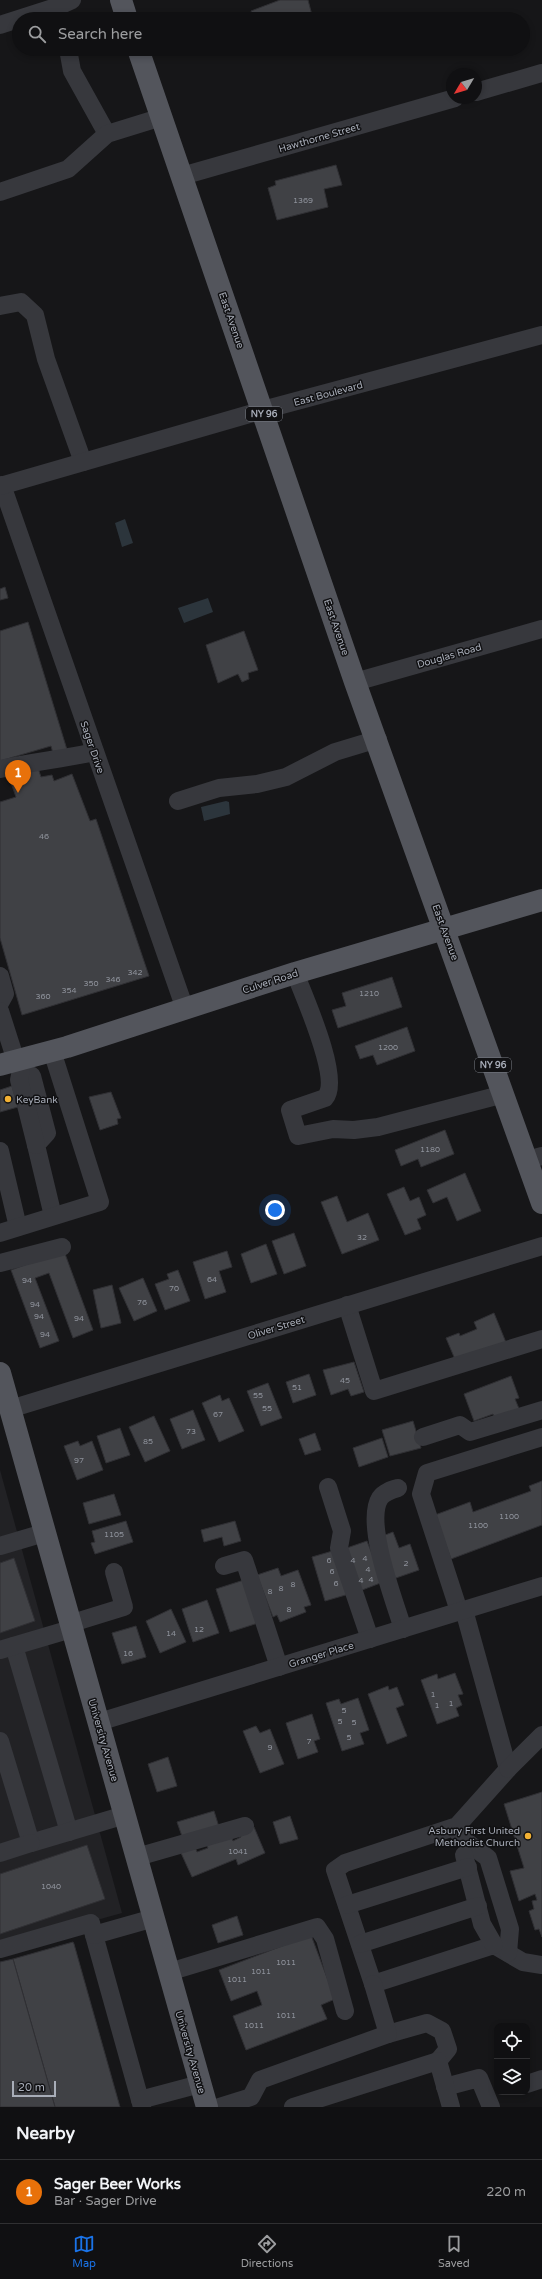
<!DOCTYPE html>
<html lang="en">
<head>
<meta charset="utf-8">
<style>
  :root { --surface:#101012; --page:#1e1e20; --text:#f1f3f6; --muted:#9c9d9f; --line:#303032; --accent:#1a73e8 }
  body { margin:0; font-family:"Varela Round",sans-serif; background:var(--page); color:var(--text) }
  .controls { position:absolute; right:12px; bottom:12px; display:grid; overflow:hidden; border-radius:8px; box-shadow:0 2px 6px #0003 }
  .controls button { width:36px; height:36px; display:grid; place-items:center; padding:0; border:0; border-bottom:1px solid var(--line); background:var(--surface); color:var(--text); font:20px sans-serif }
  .compass { position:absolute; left:446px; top:68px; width:36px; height:36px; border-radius:50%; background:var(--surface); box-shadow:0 2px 6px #0003; rotate:232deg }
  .scale { position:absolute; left:12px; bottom:10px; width:44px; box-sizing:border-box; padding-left:4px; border:2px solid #a8adb8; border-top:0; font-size:11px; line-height:14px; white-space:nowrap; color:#a8adb8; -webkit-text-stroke:3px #111113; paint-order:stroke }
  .you { position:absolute; left:275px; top:1210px; width:14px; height:14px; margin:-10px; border:3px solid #fff; border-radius:50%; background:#1a73e8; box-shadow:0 0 0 6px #1a73e833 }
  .badge { display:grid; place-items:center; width:26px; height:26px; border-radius:50%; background:var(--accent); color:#fff; font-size:13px; font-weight:700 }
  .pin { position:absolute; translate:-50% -33px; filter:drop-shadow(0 1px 2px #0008) }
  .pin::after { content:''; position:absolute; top:21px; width:14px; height:12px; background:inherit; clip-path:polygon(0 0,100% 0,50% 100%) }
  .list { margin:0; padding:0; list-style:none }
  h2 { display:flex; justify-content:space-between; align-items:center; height:52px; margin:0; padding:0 16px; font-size:17px }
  h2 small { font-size:13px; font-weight:400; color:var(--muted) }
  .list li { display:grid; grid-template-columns:26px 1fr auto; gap:12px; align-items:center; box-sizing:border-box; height:64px; padding:0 16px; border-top:1px solid var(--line) }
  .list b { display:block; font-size:15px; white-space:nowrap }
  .list p { margin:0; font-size:13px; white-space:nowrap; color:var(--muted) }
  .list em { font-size:13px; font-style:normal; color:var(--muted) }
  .icon { flex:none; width:22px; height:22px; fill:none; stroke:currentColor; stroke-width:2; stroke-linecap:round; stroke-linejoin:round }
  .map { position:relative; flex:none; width:542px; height:2107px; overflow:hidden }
  .search { position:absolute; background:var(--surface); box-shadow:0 2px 6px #0003; left:12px; right:12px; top:12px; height:44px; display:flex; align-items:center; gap:10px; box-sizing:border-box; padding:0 14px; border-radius:22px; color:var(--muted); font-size:15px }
  .sheet { height:116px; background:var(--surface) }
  nav { display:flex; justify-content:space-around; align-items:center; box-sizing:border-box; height:56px; border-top:1px solid var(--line); background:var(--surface); font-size:11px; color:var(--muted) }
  nav a { display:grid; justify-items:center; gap:2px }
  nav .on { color:var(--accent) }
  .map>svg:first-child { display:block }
  .built { fill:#222225 }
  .water { fill:#2c353c }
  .building { fill:#404145; stroke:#303034 }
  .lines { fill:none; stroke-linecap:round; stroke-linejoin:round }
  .minor { stroke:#37383d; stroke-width:18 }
  .major { stroke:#53555c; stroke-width:22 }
  .poi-dot { fill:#f2b134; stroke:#111113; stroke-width:1.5 }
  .labels { text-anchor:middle; stroke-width:3; stroke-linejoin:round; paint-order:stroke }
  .number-label { font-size:8px; fill:#8e929b }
  .shield { fill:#111113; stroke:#7b7e86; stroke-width:1 }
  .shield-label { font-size:9px; font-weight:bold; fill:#a8adb8 }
  .street-label { font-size:10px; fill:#a8adb8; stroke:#111113 }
  .poi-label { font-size:10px; fill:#a8adb8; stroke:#111113; text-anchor:start }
</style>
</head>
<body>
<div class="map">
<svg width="542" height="2107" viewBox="0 0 542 2107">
  <rect width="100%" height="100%" fill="#161618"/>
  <path class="built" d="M 0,1470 L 122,1913 L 0,1947 Z"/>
  <g class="water">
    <path d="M 125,519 L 133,543 L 122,547 L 115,523 Z"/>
    <path d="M 208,598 L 213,612 L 184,623 L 178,608 Z"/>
    <path d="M 226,801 L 229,802 L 230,814 L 204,821 L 201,807 Z"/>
  </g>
  <g class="building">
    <path d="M 280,0 L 308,0 L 313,19 L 245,19 L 253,17 L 251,11 Z"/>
    <path d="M 261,49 L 279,49 L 263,54 Z"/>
    <path d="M 336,165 L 342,185 L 324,189 L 328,207 L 277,220 L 268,188 L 276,185 L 275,181 Z"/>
    <path d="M 5,587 L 8,598 L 0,600 L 0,589 Z"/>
    <path d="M 28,622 L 68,753 L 54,757 L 51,746 L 0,761 L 0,631 Z"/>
    <path d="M 244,631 L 258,670 L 248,673 L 249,679 L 242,682 L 238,674 L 218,683 L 206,645 Z"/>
    <path d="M 37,765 L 41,777 L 52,775 L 54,781 L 72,774 L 90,821 L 96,819 L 149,976 L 22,1015 L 0,938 L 0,802 L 16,797 L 8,774 Z"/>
    <path d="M 392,977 L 402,1007 L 338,1028 L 332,1010 L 346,1006 L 342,993 Z"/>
    <path d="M 407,1027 L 415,1051 L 377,1065 L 373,1055 L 360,1059 L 355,1046 Z"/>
    <path d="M 12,1086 L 18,1107 L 0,1112 L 0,1090 Z"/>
    <path d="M 111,1092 L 121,1118 L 117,1119 L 118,1124 L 100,1130 L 89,1097 Z"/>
    <path d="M 445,1130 L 454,1154 L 421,1167 L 418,1159 L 401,1166 L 395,1150 Z"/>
    <path d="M 465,1173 L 481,1211 L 457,1221 L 447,1197 L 433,1203 L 427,1190 Z"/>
    <path d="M 404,1187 L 410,1201 L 419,1197 L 426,1215 L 417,1219 L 421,1229 L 405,1235 L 387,1194 Z"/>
    <path d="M 337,1196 L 347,1222 L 368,1213 L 379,1240 L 342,1254 L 321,1202 Z"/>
    <path d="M 294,1233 L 306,1266 L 284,1274 L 272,1241 Z"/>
    <path d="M 266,1244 L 277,1274 L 251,1283 L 241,1254 Z"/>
    <path d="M 64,1251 L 93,1330 L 73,1338 L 49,1273 L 35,1278 L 59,1341 L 40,1348 L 11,1270 Z"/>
    <path d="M 227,1251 L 232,1267 L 219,1271 L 226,1292 L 205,1299 L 193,1262 Z"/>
    <path d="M 178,1270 L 190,1301 L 165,1310 L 155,1284 L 169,1279 L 167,1274 Z"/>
    <path d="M 143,1278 L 157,1311 L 134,1321 L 119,1288 Z"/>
    <path d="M 112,1285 L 121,1323 L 101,1328 L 93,1290 Z"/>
    <path d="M 494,1313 L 507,1345 L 457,1364 L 446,1338 L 459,1333 L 460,1336 L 477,1329 L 474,1322 Z"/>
    <path d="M 354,1362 L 364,1392 L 351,1396 L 348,1389 L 331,1395 L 323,1370 Z"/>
    <path d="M 309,1374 L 316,1395 L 293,1403 L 286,1382 Z"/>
    <path d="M 511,1376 L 519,1398 L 515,1399 L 520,1411 L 496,1420 L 493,1414 L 474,1421 L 464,1394 Z"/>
    <path d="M 268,1383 L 282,1418 L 261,1426 L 247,1391 Z"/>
    <path d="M 220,1395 L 222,1401 L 229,1398 L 244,1431 L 219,1442 L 202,1403 Z"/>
    <path d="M 193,1410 L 205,1440 L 182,1449 L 170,1419 Z"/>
    <path d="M 154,1416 L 170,1451 L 145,1462 L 129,1427 Z"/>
    <path d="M 413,1421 L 421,1448 L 390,1456 L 382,1430 Z"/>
    <path d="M 120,1428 L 130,1455 L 106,1463 L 97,1436 Z"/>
    <path d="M 315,1433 L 321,1450 L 305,1455 L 299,1439 Z"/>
    <path d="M 382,1438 L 388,1457 L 359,1467 L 353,1448 Z"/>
    <path d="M 78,1441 L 80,1446 L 92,1441 L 103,1470 L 77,1480 L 64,1446 Z"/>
    <path d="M 542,1481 L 542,1525 L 451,1559 L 435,1515 L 470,1502 L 473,1512 L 531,1491 L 529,1486 Z"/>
    <path d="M 114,1494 L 121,1515 L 89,1524 L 83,1503 Z"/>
    <path d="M 126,1521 L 133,1542 L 95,1554 L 91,1543 L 95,1542 L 92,1531 Z"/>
    <path d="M 235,1521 L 241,1541 L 224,1546 L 222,1537 L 204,1542 L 201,1530 Z"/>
    <path d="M 393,1532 L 399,1548 L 410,1544 L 419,1570 L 393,1579 L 380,1537 Z"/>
    <path d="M 367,1541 L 383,1582 L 357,1592 L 341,1550 Z"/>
    <path d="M 336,1550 L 349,1594 L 325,1601 L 312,1557 Z"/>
    <path d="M 14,1558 L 35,1621 L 0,1633 L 0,1563 Z"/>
    <path d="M 278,1568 L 281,1576 L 298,1570 L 311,1605 L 304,1607 L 306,1612 L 280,1622 L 277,1615 L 273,1617 L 257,1575 Z"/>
    <path d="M 244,1580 L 258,1623 L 230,1632 L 216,1589 Z"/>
    <path d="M 207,1600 L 219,1633 L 193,1642 L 182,1609 Z"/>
    <path d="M 171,1609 L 186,1642 L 160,1653 L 146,1621 Z"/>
    <path d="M 136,1626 L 146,1657 L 122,1664 L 112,1633 Z"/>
    <path d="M 455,1673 L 463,1694 L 458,1695 L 462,1705 L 456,1708 L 459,1716 L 437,1724 L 421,1680 L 437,1674 L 438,1679 Z"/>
    <path d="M 388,1686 L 389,1690 L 397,1687 L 404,1705 L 396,1708 L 407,1736 L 387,1744 L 368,1694 Z"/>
    <path d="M 358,1698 L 369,1730 L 360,1733 L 364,1744 L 342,1751 L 326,1703 L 339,1699 L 341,1704 Z"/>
    <path d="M 312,1714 L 320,1739 L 314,1741 L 318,1752 L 298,1759 L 286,1723 Z"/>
    <path d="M 256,1726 L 260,1733 L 270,1729 L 284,1764 L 260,1773 L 243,1731 Z"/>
    <path d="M 168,1757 L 177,1786 L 157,1792 L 148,1764 Z"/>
    <path d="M 542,1792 L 542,1937 L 539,1929 L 535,1930 L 529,1911 L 534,1909 L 532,1901 L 537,1900 L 535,1894 L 519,1901 L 510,1871 L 524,1868 L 504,1804 Z"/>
    <path d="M 214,1811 L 219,1827 L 183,1839 L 177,1822 Z"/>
    <path d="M 290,1816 L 298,1839 L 280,1844 L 273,1822 Z"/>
    <path d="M 254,1827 L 265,1853 L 238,1865 L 236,1859 L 192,1877 L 181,1853 L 195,1847 L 197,1852 L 208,1848 L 206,1844 L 230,1834 L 233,1841 L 241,1837 L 240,1833 Z"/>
    <path d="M 87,1845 L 105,1899 L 0,1934 L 0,1874 Z"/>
    <path d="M 237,1916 L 243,1935 L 218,1943 L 212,1925 Z"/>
    <path d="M 311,1935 L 335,1999 L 321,2005 L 327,2019 L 246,2050 L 233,2016 L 262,2005 L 257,1991 L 231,2001 L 219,1970 Z"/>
    <path d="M 73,1942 L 74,1944 L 120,2107 L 55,2107 L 13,1959 Z"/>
    <path d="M 13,1959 L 55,2107 L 0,2107 L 0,1962 Z"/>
  </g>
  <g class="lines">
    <g class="minor">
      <path d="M 0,25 L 59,6 L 72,0"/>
      <path d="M 68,49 L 72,71 L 107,134"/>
      <path d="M 476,92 L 542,73"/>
      <path d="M 182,176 L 455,98"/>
      <path d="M 0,192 L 68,169 L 107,134 L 162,117"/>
      <path d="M 0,306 L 21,302 L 35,315 L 46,359 L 83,462"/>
      <path d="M 2,485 L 185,1009"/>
      <path d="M 0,486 L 263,410 L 542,335"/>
      <path d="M 355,682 L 542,629"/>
      <path d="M 0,769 C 31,762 63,759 95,752"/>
      <path d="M 178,801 L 219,788 L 257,784 L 286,777 L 335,752 L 378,739"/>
      <path d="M 295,973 C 303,994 342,1080 325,1098 L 290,1110 L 298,1136 L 333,1129 L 354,1130 L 378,1127 L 504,1094"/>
      <path d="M 0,976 L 5,994 L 0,1003"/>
      <path d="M 0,1011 L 16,1061 L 21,1070 L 32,1076 L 47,1133 L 36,1145 L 53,1216"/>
      <path d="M 21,1070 L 19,1080 L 22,1091"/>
      <path d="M 26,1105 L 36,1145"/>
      <path d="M 0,1151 L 18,1227"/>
      <path d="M 527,1160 L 542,1156"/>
      <path d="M 0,1233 L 100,1202 L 52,1051"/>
      <path d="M 0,1263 L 62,1247"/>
      <path d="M 347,1305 L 374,1391 L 542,1339"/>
      <path d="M 10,1409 L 542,1246"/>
      <path d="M 423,1437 L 460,1425 L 470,1432 L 542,1410"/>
      <path d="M 328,1487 L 342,1531 L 339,1548 L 370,1639"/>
      <path d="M 398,1488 C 391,1490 384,1492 380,1498 C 364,1523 395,1602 403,1629"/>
      <path d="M 0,1546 L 44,1533"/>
      <path d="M 224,1566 L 244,1560 L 279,1667"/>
      <path d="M 464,1610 L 508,1769 L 457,1826 L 345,1863 L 335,1870 L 373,1984 L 494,1945 L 523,1962 L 542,1965"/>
      <path d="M 459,1611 L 421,1494 L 427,1473 L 542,1437"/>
      <path d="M 69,1624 L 124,1607 L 114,1572"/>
      <path d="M 14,1646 L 69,1832"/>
      <path d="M 0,1650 L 71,1629"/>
      <path d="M 99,1722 L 542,1586"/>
      <path d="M 0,1741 L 31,1843 L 125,1815"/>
      <path d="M 508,1769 L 542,1735"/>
      <path d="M 460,1837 L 488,1858 L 510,1929 L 508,1953"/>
      <path d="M 0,1853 L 31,1843"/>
      <path d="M 464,1855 L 482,1924 L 494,1945"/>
      <path d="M 137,1857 L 245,1826"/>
      <path d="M 347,1905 L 468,1867"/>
      <path d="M 94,1935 L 142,2107"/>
      <path d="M 360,1944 L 478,1906"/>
      <path d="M 0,1949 L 91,1923 L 94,1935 L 154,1918"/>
      <path d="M 169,1972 L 317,1927 L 325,1939 L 345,2011"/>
      <path d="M 388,2034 L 427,2023 L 442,2031 L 448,2049 L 438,2061"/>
      <path d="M 527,2084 L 542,2079"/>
      <path d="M 445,2087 L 479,2078 L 491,2107"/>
      <path d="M 140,2100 L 200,2084"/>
      <path d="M 219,2107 L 251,2097 L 260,2080 L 388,2034 L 373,1984"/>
      <path d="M 293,2107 L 438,2061 L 451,2107"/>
    </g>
    <g class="major">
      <path d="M 121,0 L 127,19"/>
      <path d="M 138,49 L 355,682 L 542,1203"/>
      <path d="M 0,1065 L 67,1047 L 295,973 L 542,900"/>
      <path d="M 0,1373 L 207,2107"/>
    </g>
  </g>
  <g class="poi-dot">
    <circle cx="8" cy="1099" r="4"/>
    <circle cx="528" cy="1836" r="4"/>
  </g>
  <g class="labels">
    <g class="number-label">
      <text x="303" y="203">1369</text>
      <text x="44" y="839">46</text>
      <text x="135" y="975">342</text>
      <text x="113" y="982">346</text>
      <text x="91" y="986">350</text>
      <text x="69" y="993">354</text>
      <text x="369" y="996">1210</text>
      <text x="43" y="999">360</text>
      <text x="388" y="1050">1200</text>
      <text x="430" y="1152">1180</text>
      <text x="362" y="1240">32</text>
      <text x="212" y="1282">64</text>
      <text x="27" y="1283">94</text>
      <text x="174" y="1291">70</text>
      <text x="142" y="1305">76</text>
      <text x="35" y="1307">94</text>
      <text x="39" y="1319">94</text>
      <text x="79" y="1321">94</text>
      <text x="45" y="1337">94</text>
      <text x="345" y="1383">45</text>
      <text x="297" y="1390">51</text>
      <text x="258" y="1398">55</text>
      <text x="267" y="1411">55</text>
      <text x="218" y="1417">67</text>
      <text x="191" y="1434">73</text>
      <text x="148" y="1444">85</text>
      <text x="79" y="1463">97</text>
      <text x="509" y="1519">1100</text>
      <text x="478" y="1528">1100</text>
      <text x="114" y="1537">1105</text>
      <text x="365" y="1561">4</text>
      <text x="329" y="1563">6</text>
      <text x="353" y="1563">4</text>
      <text x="406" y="1566">2</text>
      <text x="368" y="1572">4</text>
      <text x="332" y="1574">6</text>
      <text x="371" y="1582">4</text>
      <text x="361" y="1583">4</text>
      <text x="336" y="1586">6</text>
      <text x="293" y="1587">8</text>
      <text x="281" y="1591">8</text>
      <text x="270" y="1594">8</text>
      <text x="289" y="1612">8</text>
      <text x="199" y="1632">12</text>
      <text x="171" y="1636">14</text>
      <text x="128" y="1656">16</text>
      <text x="433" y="1697">1</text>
      <text x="451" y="1706">1</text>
      <text x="437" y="1708">1</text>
      <text x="344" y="1713">5</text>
      <text x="340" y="1724">5</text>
      <text x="354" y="1725">5</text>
      <text x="349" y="1740">5</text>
      <text x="309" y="1744">7</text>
      <text x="270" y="1750">9</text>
      <text x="238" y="1854">1041</text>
      <text x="51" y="1889">1040</text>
      <text x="286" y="1965">1011</text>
      <text x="261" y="1974">1011</text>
      <text x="237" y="1982">1011</text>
      <text x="286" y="2018">1011</text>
      <text x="254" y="2028">1011</text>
    </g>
    <g class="shield">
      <rect x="246" y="407" width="36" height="14" rx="3"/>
      <rect x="475" y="1058" width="36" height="14" rx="3"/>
    </g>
    <g class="shield-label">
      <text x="264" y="417">NY 96</text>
      <text x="493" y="1068">NY 96</text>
    </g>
    <g class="street-label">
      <text transform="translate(319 137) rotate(-16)" y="4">Hawthorne Street</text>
      <text transform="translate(232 320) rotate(71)" y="4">East Avenue</text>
      <text transform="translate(328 393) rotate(-15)" y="4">East Boulevard</text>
      <text transform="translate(337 627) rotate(71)" y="4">East Avenue</text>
      <text transform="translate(449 655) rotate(-16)" y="4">Douglas Road</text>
      <text transform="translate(93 747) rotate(71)" y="4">Sager Drive</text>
      <text transform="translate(446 932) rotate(70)" y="4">East Avenue</text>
      <text transform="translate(270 981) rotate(-18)" y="4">Culver Road</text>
      <text transform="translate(276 1327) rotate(-17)" y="4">Oliver Street</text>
      <text transform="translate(321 1654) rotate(-17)" y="4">Granger Place</text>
      <text transform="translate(104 1740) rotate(74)" y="4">University Avenue</text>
      <text transform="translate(191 2052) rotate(74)" y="4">University Avenue</text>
    </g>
    <g class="poi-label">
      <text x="16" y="1103">KeyBank</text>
      <text x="520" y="1834" text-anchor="end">Asbury First United<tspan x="520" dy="12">Methodist Church</tspan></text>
    </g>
  </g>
</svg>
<div class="controls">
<button><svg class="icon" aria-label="locate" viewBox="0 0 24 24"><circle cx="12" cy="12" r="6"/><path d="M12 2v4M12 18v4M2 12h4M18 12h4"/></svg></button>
<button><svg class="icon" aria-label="layers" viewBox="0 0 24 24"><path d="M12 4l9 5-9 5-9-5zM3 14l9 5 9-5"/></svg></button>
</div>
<svg class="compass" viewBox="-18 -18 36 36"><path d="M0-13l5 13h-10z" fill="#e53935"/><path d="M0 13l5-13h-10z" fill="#9c9d9f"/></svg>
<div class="scale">20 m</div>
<div class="you"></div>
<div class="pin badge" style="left:18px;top:793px;background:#e8710a">1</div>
<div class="search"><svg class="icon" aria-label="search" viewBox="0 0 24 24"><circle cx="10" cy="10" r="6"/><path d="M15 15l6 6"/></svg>Search here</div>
</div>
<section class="sheet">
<h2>Nearby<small></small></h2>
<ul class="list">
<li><span class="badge" style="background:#e8710a">1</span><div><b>Sager Beer Works</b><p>Bar · Sager Drive</p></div><em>220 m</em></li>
</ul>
</section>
<nav>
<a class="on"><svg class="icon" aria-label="map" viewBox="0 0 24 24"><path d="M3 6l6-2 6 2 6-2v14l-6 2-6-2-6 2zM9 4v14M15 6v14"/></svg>Map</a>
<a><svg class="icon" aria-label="directions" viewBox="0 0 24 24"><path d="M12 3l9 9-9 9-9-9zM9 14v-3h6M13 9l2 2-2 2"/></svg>Directions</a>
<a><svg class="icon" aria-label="saved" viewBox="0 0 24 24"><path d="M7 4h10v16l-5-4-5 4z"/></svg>Saved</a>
</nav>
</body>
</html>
